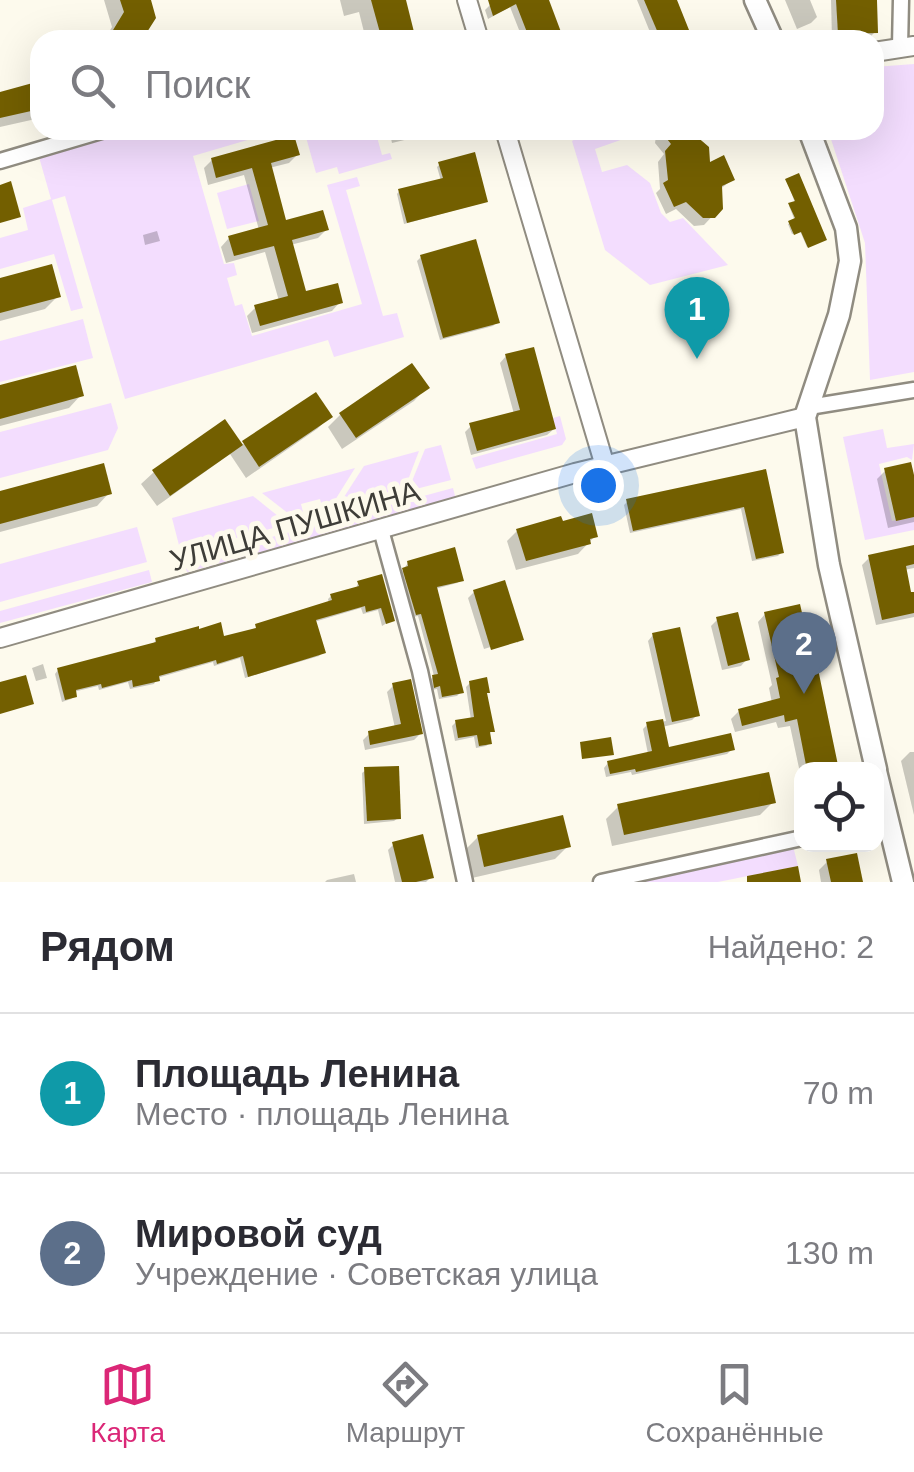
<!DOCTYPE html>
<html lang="ru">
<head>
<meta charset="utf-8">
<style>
  :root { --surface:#fff; --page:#f7f7f7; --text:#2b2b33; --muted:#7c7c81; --line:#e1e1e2; --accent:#db2777 }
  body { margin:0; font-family:Helvetica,sans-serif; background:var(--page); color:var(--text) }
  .controls { position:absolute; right:30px; bottom:30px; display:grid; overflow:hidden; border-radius:20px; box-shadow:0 10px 40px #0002 }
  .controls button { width:90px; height:90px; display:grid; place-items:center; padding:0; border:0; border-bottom:2px solid var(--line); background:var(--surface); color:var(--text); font:50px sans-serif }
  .you { position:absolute; left:598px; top:485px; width:35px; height:35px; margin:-25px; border:8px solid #fff; border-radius:50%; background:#1a73e8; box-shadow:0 0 0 15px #1a73e833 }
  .badge { display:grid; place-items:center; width:65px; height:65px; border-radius:50%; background:var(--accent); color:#fff; font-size:32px; font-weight:700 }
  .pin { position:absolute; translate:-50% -82px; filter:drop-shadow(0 2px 5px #0008) }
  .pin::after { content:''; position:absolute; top:52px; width:35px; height:30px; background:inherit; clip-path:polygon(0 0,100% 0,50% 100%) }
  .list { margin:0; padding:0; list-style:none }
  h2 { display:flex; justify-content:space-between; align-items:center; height:130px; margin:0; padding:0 40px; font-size:42px }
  h2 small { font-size:32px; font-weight:400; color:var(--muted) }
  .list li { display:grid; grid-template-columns:65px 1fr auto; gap:30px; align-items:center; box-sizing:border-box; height:160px; padding:0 40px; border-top:2px solid var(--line) }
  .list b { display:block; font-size:38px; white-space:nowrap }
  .list p { margin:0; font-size:32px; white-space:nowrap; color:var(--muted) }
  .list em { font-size:32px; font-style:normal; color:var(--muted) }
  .icon { flex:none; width:55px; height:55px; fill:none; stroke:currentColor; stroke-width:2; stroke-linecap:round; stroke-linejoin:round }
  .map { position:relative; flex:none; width:914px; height:882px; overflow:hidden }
  .search { position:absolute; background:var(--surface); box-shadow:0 10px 40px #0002; left:30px; right:30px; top:30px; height:110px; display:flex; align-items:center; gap:25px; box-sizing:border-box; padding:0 35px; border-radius:30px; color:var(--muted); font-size:38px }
  .sheet { height:450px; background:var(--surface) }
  nav { display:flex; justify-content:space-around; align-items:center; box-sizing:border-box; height:140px; border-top:2px solid var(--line); background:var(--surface); font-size:28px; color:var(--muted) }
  nav a { display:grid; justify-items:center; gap:5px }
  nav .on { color:var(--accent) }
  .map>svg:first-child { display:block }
  .green { fill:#f3ddfe }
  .shadow { fill:#0003 }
  .building { fill:#735f00 }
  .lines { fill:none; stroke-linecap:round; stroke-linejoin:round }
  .minor-casing { stroke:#908c81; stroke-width:19 }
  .tertiary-casing { stroke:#908c81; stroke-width:22 }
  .secondary-casing { stroke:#908c81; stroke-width:22 }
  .primary-casing { stroke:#908c81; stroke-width:25 }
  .minor { stroke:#fff; stroke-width:14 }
  .tertiary { stroke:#fff; stroke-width:18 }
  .secondary { stroke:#fff; stroke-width:18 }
  .primary { stroke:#fff; stroke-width:20 }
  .labels { text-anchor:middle; stroke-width:10; stroke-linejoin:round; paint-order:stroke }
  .street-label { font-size:30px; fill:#3e3d38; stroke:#fdfaed }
</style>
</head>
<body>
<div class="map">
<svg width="914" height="882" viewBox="0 0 914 882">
  <rect width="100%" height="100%" fill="#fdfaed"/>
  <g class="green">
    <path d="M 914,64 L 914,372 L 870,380 L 865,243 L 828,130 L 874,130 L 874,67 Z"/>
    <path d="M 131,130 L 282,130 L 193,156 L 224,264 L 234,263 L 237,275 L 227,278 L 235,306 L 242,304 L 252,336 L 362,304 L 327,185 L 357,177 L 360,186 L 346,190 L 383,316 L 397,313 L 404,337 L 334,357 L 328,340 L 125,399 L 65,196 L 52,200 L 83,308 L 71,311 L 54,254 L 0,269 L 0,238 L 28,230 L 23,208 L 51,199 L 39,157 Z"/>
    <path d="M 304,130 L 375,130 L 382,155 L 390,153 L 392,159 L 339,174 L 337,167 L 316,173 Z"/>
    <path d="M 591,130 L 649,130 L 595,149 L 602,172 L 627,165 L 650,183 L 661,213 L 670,222 L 683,218 L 728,265 L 650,285 L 605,250 L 572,141 Z"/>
    <path d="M 249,184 L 259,221 L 227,229 L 217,193 Z"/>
    <path d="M 83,319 L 93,358 L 0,382 L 0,341 Z"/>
    <path d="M 111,403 L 118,428 L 108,450 L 0,478 L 0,432 Z"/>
    <path d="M 560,416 L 566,439 L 562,445 L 476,469 L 472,458 L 557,434 L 553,418 Z"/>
    <path d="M 883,429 L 887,448 L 914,444 L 912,460 L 907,457 L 879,464 L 892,521 L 914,517 L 914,530 L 865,540 L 843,437 Z"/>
    <path d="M 441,445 L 451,480 L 408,491 L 425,449 Z"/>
    <path d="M 419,451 L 403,493 L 335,511 L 364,466 Z"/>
    <path d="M 355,468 L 327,513 L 324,514 L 320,499 L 301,504 L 305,520 L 298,521 L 262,493 Z"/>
    <path d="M 453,488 L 456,500 L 187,572 L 183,561 Z"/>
    <path d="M 253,496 L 288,524 L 181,553 L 172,518 Z"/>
    <path d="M 137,527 L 147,562 L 0,602 L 0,564 Z"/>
    <path d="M 149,570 L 152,582 L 0,623 L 0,611 Z"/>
    <path d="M 793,846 L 798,866 L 718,882 L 625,882 Z"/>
  </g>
  <g class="shadow">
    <path d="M 104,0 L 148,0 L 140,40 L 104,40 L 112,27 Z"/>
    <path d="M 340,0 L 403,0 L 413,40 L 366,40 L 359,12 L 344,16 Z"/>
    <path d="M 495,0 L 546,0 L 561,40 L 523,40 L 510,7 L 488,19 L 485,10 Z"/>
    <path d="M 637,0 L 674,0 L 691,40 L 645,40 L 652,37 Z"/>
    <path d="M 785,0 L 810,0 L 817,17 L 811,23 L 797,29 Z"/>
    <path d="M 831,0 L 874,0 L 875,32 L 869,38 L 832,39 Z"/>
    <path d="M 40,84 L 40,118 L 0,127 L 0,94 Z"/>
    <path d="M 389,130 L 426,130 L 421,136 L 392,143 Z"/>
    <path d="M 663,130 L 683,130 L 708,165 L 732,180 L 719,190 L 720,208 L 704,225 L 694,226 L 676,209 L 666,214 L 656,193 L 660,189 L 658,162 L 664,154 L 655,143 L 656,136 Z"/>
    <path d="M 297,155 L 289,163 L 269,168 L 284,223 L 326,230 L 318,238 L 290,245 L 304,294 L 340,302 L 332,311 L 252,333 L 247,316 L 255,308 L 279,301 L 265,252 L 226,263 L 221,247 L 229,238 L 259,230 L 244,175 L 208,185 L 204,168 L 212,160 Z"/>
    <path d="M 440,164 L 482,203 L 404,224 L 397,194 L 399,191 L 441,181 L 437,167 Z"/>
    <path d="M 787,181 L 824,239 L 807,247 L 800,231 L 792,234 L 788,224 L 795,221 L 789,206 L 795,203 Z"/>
    <path d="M 157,231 L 160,241 L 145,245 L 143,235 Z"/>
    <path d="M 421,257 L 497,322 L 493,326 L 440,340 L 417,261 Z"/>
    <path d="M 0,280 L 58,296 L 45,309 L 0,321 Z"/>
    <path d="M 506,356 L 554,429 L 547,435 L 471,455 L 465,432 L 471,426 L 514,414 L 500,363 Z"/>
    <path d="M 0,388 L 81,395 L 69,408 L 0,426 Z"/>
    <path d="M 426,388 L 414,401 L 342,449 L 328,427 L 340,415 Z"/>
    <path d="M 330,417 L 317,429 L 246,478 L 230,454 L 157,506 L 141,484 L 154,472 Z"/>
    <path d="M 885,471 L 914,486 L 914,522 L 888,528 L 877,479 Z"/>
    <path d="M 764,472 L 782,552 L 778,556 L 752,561 L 741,509 L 630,533 L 624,505 L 627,502 Z"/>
    <path d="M 109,493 L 97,506 L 0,532 L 0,494 Z"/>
    <path d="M 561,524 L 595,536 L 578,554 L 516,570 L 507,541 L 517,531 Z"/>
    <path d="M 914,548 L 914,568 L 904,570 L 910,595 L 914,594 L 914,617 L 876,625 L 862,565 L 869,558 Z"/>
    <path d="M 408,563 L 461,580 L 457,583 L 435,589 L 461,692 L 457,696 L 439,699 L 437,689 L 431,690 L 429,681 L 434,676 L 418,616 L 412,617 L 400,574 Z"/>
    <path d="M 358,583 L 392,620 L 382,626 L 378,610 L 363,614 L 361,608 L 314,622 L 323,652 L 319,656 L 245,678 L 240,658 L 214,666 L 213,662 L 157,678 L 154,684 L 130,689 L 128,682 L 99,690 L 98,686 L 73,692 L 74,696 L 71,699 L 62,702 L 55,674 L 58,670 L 153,644 L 156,640 L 223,639 L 329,604 L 328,599 L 331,596 L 356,589 Z"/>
    <path d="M 474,592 L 521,639 L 517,643 L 517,639 L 484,649 L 468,598 Z"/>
    <path d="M 765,614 L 836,769 L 802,769 L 802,782 L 790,726 L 778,728 L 776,722 L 735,732 L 731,719 L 739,711 L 772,703 L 769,688 L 772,685 L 758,622 Z"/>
    <path d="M 717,620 L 747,659 L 741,666 L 722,670 L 711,626 Z"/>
    <path d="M 653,635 L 697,715 L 692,720 L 662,727 L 667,750 L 732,749 L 727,754 L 632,775 L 631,772 L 606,777 L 604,768 L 608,763 L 648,754 L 643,729 L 647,725 L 666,721 L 648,641 Z"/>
    <path d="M 43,664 L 47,678 L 36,681 L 32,668 Z"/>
    <path d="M 470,683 L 485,694 L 492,731 L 488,735 L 490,743 L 486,746 L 476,748 L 474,737 L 455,741 L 452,726 L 456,722 L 471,720 L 466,687 Z"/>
    <path d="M 393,686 L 420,734 L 414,740 L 365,750 L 363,740 L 369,734 L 395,728 L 387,692 Z"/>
    <path d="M 910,752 L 914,752 L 914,815 L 901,761 Z"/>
    <path d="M 366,770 L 398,818 L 394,821 L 364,824 L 362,773 Z"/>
    <path d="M 773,802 L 760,815 L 612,846 L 606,819 L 619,806 Z"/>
    <path d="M 478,837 L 568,846 L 555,859 L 472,878 L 465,850 Z"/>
    <path d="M 394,844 L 431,877 L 426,882 L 395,882 L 388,850 Z"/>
    <path d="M 827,862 L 861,882 L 821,882 L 819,870 Z"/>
    <path d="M 354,874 L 356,882 L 325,882 L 327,880 Z"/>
  </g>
  <g class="building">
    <path d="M 120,0 L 151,0 L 156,18 L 142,40 L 107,40 L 124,12 Z"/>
    <path d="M 371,0 L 406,0 L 416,40 L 382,40 Z"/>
    <path d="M 488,0 L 549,0 L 564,40 L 530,40 L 516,4 L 493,16 Z"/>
    <path d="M 644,0 L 677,0 L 693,40 L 661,40 Z"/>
    <path d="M 836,0 L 877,0 L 878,33 L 838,34 Z"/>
    <path d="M 40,81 L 40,109 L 0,118 L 0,92 Z"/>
    <path d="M 660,130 L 685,130 L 684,136 L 695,135 L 709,147 L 710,162 L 724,155 L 735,180 L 722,186 L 723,209 L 715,218 L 703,218 L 686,202 L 674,207 L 663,183 L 668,180 L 665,151 L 671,144 Z"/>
    <path d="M 294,135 L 300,155 L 271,163 L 286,220 L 323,210 L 329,230 L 292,240 L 306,291 L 338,283 L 343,303 L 260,326 L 254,305 L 288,296 L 274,246 L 234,256 L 228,236 L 268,225 L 252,168 L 216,178 L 211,158 Z"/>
    <path d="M 475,152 L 488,202 L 407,223 L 398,189 L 443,178 L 438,162 Z"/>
    <path d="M 799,173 L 827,240 L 808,248 L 801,232 L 794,235 L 788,221 L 795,218 L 788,203 L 795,201 L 785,179 Z"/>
    <path d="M 11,181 L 21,217 L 0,223 L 0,185 Z"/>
    <path d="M 476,239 L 500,323 L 443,338 L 420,255 Z"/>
    <path d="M 52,264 L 61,297 L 0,313 L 0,278 Z"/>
    <path d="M 534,347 L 556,429 L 477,451 L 469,423 L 520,410 L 505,354 Z"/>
    <path d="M 412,363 L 430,388 L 356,438 L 339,413 Z"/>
    <path d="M 76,365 L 84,396 L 0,419 L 0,385 Z"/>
    <path d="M 316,392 L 333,417 L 259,467 L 242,441 Z"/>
    <path d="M 225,419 L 243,445 L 170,496 L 152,470 Z"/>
    <path d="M 911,462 L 914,475 L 914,517 L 896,521 L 884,468 Z"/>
    <path d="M 104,463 L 112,494 L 0,524 L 0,491 Z"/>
    <path d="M 766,469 L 784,553 L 756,559 L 744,507 L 633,531 L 626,499 Z"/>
    <path d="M 592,513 L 598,537 L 590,539 L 591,544 L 526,561 L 516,529 L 561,516 L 563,521 Z"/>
    <path d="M 914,545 L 914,564 L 906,566 L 911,592 L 914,592 L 914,613 L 882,620 L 868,555 Z"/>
    <path d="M 455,547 L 464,581 L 437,587 L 464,693 L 442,697 L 440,686 L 434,688 L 432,675 L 438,674 L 421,614 L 416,615 L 402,568 L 408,566 L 407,561 Z"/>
    <path d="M 382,574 L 395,621 L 386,624 L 381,608 L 366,612 L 365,606 L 316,620 L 326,653 L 248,677 L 243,656 L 217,664 L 216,660 L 159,676 L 160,681 L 133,687 L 132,680 L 102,688 L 101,684 L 76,690 L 77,697 L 65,700 L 57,668 L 156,642 L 155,638 L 199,626 L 199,629 L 221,622 L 224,636 L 256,628 L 255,624 L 332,600 L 330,594 L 359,586 L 357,581 Z"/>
    <path d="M 505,580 L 524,640 L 491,650 L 473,590 Z"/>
    <path d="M 800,604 L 815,670 L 818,669 L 839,770 L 807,770 L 797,719 L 785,722 L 784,715 L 742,726 L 738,709 L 780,698 L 776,678 L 779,677 L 764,612 Z"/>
    <path d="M 738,612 L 750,660 L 728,666 L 716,617 Z"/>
    <path d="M 680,627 L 700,716 L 672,722 L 652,633 Z"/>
    <path d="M 26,675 L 34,704 L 0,714 L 0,682 Z"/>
    <path d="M 487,677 L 490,693 L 487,693 L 495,732 L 490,732 L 492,744 L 479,746 L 477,735 L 458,738 L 455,720 L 474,717 L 469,681 Z"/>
    <path d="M 411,679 L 423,734 L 370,745 L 368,731 L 401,724 L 392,683 Z"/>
    <path d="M 663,719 L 669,747 L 731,733 L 735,750 L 636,772 L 635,769 L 610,774 L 607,761 L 652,751 L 646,722 Z"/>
    <path d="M 611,737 L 614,755 L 582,759 L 580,742 Z"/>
    <path d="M 399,766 L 401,819 L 367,821 L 364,767 Z"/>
    <path d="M 769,772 L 776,803 L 624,835 L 617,804 Z"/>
    <path d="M 563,815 L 571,847 L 484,867 L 477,835 Z"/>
    <path d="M 423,834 L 434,878 L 416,882 L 402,882 L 392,842 Z"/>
    <path d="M 857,853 L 863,882 L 831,882 L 826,859 Z"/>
    <path d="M 798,866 L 801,882 L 747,882 L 747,876 Z"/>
  </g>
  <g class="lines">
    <g class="minor-casing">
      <g id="minor">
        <path d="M 900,47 L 901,0"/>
        <path d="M 0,161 L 105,130"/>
        <path d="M 809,407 L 914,390"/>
        <path d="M 381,530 L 420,671 L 465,882"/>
        <path d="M 601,882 L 802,838"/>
      </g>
    </g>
    <g class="tertiary-casing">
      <g id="tertiary">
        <path d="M 467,0 L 479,40"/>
        <path d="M 874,52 L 914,46"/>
        <path d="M 505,130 L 605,466"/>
      </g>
    </g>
    <g class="secondary-casing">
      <path id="secondary" d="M 0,638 L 575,473 L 805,417"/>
    </g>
    <g class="primary-casing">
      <g id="primary">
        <path d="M 755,0 L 773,40"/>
        <path d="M 809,130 L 846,228 L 850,261 L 839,315 L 805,417 L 829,565 L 876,769"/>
        <path d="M 876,771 L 903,882"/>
      </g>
    </g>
    <use href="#minor" class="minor"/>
    <use href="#tertiary" class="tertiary"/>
    <use href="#secondary" class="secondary"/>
    <use href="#primary" class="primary"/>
  </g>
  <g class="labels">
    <g class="street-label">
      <text transform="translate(295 526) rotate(-16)" y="10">УЛИЦА ПУШКИНА</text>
    </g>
  </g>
</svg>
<div class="controls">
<button><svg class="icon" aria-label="locate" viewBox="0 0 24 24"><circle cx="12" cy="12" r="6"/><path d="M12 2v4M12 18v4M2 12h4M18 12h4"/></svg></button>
</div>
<div class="you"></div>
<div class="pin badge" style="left:697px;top:359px;background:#0f9aa8">1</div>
<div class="pin badge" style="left:804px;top:694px;background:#5c6f8a">2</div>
<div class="search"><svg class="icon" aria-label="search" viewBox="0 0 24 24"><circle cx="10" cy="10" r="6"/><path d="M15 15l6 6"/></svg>Поиск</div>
</div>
<section class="sheet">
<h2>Рядом<small>Найдено: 2</small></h2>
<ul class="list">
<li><span class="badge" style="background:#0f9aa8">1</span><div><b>Площадь Ленина</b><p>Место · площадь Ленина</p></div><em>70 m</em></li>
<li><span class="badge" style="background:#5c6f8a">2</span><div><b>Мировой суд</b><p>Учреждение · Советская улица</p></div><em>130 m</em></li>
</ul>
</section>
<nav>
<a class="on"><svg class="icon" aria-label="map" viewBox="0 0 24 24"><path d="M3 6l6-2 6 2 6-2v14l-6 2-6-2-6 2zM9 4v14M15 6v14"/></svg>Карта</a>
<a><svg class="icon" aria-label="directions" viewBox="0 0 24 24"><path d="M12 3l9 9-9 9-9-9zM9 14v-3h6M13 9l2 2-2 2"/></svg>Маршрут</a>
<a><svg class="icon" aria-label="saved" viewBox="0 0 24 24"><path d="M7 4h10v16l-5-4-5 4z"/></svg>Сохранённые</a>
</nav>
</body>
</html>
